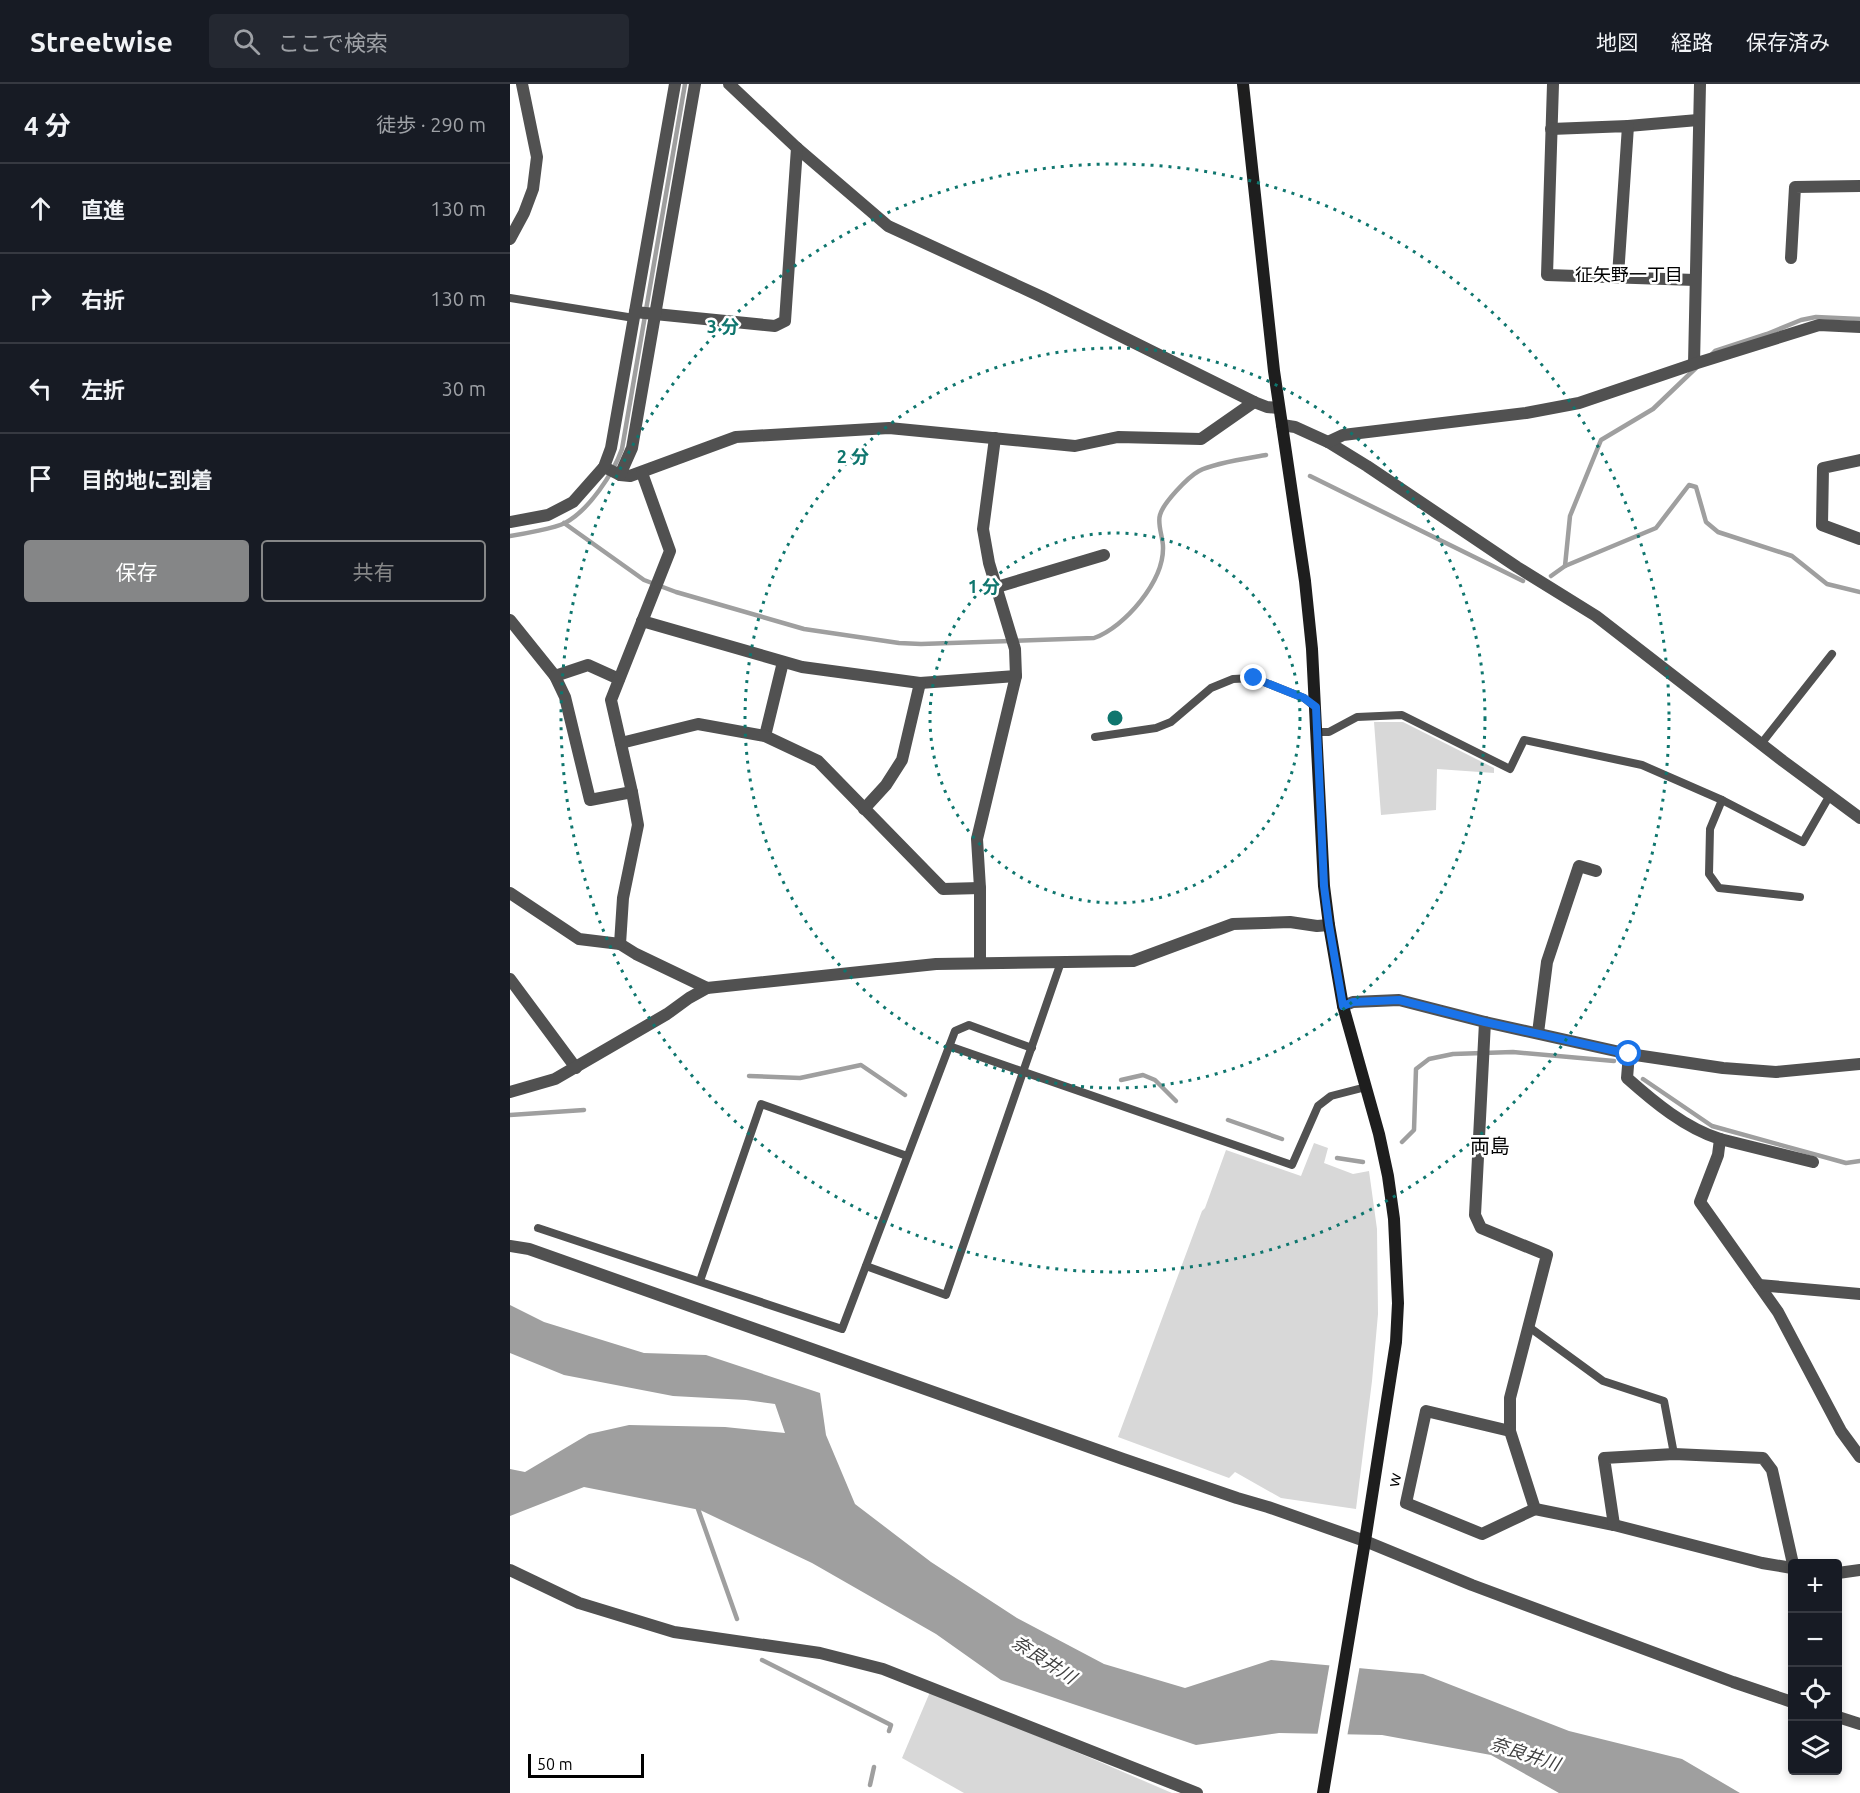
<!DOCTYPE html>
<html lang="ja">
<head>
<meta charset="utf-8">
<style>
  :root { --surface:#171b24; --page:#242831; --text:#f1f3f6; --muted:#9ea1a6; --line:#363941; --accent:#858687 }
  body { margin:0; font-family:Ubuntu,"Noto Sans JP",sans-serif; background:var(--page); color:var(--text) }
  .controls { position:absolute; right:18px; bottom:18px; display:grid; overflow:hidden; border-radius:6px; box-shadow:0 3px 9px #0003 }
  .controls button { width:54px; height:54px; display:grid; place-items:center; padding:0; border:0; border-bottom:2px solid var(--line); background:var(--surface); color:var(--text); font:30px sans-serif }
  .scale { position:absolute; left:18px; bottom:15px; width:116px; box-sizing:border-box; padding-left:6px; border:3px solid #000; border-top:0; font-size:16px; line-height:21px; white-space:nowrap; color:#000; -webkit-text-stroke:4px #fff; paint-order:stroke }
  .stop { position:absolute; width:18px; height:18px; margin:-14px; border:4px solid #1a73e8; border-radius:50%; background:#fff }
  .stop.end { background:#1a73e8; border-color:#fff; box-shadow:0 2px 6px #0008 }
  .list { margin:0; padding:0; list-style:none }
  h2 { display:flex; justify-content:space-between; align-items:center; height:78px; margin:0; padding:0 24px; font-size:26px }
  h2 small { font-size:20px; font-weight:400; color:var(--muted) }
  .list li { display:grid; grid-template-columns:39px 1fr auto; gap:18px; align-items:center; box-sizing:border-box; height:90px; padding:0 24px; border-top:2px solid var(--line) }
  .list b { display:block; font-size:22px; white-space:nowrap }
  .list em { font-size:20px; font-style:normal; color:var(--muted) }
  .actions { display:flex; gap:12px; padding:18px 24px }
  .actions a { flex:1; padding:14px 0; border:2px solid var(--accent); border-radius:6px; text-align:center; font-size:21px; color:var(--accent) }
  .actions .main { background:var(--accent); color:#fff }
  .icon { flex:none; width:33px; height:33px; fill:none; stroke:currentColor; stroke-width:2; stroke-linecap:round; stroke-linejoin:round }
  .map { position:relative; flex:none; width:1350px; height:1709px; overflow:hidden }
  header { display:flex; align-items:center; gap:36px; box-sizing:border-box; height:84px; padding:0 30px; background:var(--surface); border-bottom:2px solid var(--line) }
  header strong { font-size:28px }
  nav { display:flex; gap:33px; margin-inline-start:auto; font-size:21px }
  .search { width:420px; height:54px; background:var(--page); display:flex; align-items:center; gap:15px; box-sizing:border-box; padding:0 21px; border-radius:6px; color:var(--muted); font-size:22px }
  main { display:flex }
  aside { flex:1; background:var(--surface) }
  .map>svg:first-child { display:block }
  .green { fill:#d8d8d8 }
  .water { fill:#9f9f9f }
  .pier { fill:#fff }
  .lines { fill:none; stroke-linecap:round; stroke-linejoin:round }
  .stream { stroke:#9f9f9f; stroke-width:4.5 }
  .lane { stroke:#515151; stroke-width:8 }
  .street { stroke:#515151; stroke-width:12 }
  .secondary { stroke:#1e1e1e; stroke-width:12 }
  .route { stroke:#1a73e8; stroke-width:8 }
  .ring { fill:none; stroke:#0f766e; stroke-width:3; stroke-dasharray:3 6 }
  .labels { text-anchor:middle; stroke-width:5; stroke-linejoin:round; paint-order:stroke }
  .street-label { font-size:16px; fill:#000; stroke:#fff }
  .neighbourhood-label { font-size:18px; fill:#000; stroke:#fff }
  .water-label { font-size:18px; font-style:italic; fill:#404040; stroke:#fff }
  .quarter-label { font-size:20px; fill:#000; stroke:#fff }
  .centre { fill:#0f766e; stroke:#fff; stroke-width:3 }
  .ring-label { font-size:18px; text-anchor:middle; font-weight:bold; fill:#0f766e; stroke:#fff; stroke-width:5; stroke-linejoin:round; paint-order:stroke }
</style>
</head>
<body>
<header>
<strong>Streetwise</strong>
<div class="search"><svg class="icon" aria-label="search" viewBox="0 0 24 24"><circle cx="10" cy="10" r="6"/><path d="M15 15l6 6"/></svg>ここで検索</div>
<nav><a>地図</a><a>経路</a><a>保存済み</a></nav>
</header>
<main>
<aside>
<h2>4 分<small>徒歩 · 290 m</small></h2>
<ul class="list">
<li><svg class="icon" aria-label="ahead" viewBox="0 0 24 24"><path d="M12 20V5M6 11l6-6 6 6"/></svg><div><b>直進</b></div><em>130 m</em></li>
<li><svg class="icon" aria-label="right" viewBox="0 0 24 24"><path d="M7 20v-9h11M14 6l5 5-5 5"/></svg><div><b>右折</b></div><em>130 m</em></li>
<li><svg class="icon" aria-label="left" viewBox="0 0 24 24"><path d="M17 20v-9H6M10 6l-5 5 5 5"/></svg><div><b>左折</b></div><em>30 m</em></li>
<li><svg class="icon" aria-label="arrive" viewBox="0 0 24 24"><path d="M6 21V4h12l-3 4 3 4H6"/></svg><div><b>目的地に到着</b></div></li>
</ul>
<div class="actions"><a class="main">保存</a><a>共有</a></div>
</aside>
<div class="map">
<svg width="1350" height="1709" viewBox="0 0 1350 1709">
  <rect width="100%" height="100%" fill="#fff"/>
  <g class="green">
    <path d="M 864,638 L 893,638 L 984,684 L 984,689 L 927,685 L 926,726 L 871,731 Z"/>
    <path d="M 804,1059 L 818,1064 L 814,1079 L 843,1090 L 859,1087 L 867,1145 L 868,1230 L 862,1297 L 846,1425 L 771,1414 L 725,1388 L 719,1394 L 608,1353 L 692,1127 L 695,1124 L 716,1066 L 791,1092 Z"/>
    <path d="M 420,1608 L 583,1675 L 662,1709 L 454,1709 L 392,1674 Z"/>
  </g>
  <path class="water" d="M 0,1221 L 34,1238 L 134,1269 L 196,1271 L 310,1309 L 316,1351 L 345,1420 L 421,1478 L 507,1534 L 594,1580 L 675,1604 L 761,1576 L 913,1590 L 1059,1647 L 1172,1675 L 1230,1709 L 1049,1709 L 981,1671 L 872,1651 L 769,1649 L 686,1661 L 491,1596 L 426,1550 L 302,1479 L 190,1426 L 74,1403 L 0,1432 L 0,1385 L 15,1388 L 79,1350 L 119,1341 L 215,1343 L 275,1349 L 265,1320 L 236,1316 L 163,1312 L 54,1291 L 0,1269 Z"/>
  <path class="pier" d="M 820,1578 L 850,1581 L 837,1653 L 807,1653 Z"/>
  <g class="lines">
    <g class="stream">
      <path d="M 1201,271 L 1205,267 L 1257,250 L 1291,236 L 1306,233 L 1350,235"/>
      <path d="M 800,392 L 1013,497"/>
      <path d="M 54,439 L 134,496 L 166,508 L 294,545 L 389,559 L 411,560 L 584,554 C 615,543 654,497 653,463 C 653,453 647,440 650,431 C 653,419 678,393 689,387 C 703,379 739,374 756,371"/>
      <path d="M 0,452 C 13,450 45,444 55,439 C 79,426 103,390 112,365 L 175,0"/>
      <path d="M 1055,482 L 1060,432 L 1091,356 L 1143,325 L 1188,282"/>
      <path d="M 1041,492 L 1055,482 L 1146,444 L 1179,401 L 1186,403 L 1196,438 L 1208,448 L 1282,472 L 1317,500 L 1350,508"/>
      <path d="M 239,992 L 290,994 L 351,981 L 395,1011"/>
      <path d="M 1133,995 L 1202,1042 L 1336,1079 L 1350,1077"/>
      <path d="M 611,996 L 633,991 L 645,996 L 666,1017"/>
      <path d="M 0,1031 L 74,1026"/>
      <path d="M 718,1036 L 772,1055"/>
      <path d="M 892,1058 L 904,1046 L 906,985 L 919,975 L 943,970 L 1003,968 L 1104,977"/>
      <path d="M 827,1074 L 853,1078"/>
      <path d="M 187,1422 L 227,1535"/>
      <path d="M 252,1576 L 381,1641 L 379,1647"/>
      <path d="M 360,1701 L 364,1683"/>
    </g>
    <g class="lane">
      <path d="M 0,214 L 124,234"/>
      <path d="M 807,648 L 819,648 L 847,633 L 892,631 L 1000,685 L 1014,656 L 1132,681 L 1212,716 L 1293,758 L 1320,711"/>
      <path d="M 585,653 L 646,644 L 661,638 L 701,604 L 723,595 L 744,594 L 794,614 L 805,623"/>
      <path d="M 1251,660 L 1322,570"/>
      <path d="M 1212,716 L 1200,745 L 1199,790 L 1209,804 L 1290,813"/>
      <path d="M 439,962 L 782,1081 L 808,1022 L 821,1012 L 856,1003"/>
      <path d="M 28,1144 L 332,1245 L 445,947 L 459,941 L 522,964"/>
      <path d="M 356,1182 L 436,1211 L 551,878"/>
      <path d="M 190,1197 L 251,1020 L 397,1072"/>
      <path d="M 1019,1243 L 1093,1297 L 1154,1317 L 1164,1370"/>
    </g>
    <g class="street">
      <path d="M 219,0 L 287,64 L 378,142 L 532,213 L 744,318 L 757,323 L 769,324"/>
      <path d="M 1043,0 L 1037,191 L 1185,196"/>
      <path d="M 1118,42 L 1188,36"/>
      <path d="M 1041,45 L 1118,42 L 1108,192"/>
      <path d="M 0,155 L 14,129 L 23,105 L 27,73 L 12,0"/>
      <path d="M 1281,174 L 1285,103 L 1350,102"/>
      <path d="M 125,228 L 265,242 L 275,237 L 287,64"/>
      <path d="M 1184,280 L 1190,0"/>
      <path d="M 772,341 L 785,343 L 818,358 L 857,382 L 1007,483 L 1086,532 L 1273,677 L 1350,734"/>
      <path d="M 818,358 L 833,351 L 1016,329 L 1069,319 L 1184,280 L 1309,241 L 1350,243"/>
      <path d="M 1350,376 L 1313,384 L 1312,441 L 1350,455"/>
      <path d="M 94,383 L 110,391 L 120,392 L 226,353 L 379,344 L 565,362 L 608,353 L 691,355 L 744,318"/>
      <path d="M 110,391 L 122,364 L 185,0"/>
      <path d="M 0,438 L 38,431 L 63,418 L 94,383 L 101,364 L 165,0"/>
      <path d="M 487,503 L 594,471"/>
      <path d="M 0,536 L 45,592 L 55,613 L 80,716 L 122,708 L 128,741 L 113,814 L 110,860 L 126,870 L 197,904"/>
      <path d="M 132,537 L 292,583 L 410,599 L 506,592"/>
      <path d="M 45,592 L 78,581 L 109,595"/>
      <path d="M 255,652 L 273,578"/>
      <path d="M 111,659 L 188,640 L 255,652 L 308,677 L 433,805 L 470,804"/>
      <path d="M 122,708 L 101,616 L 160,467 L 132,389"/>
      <path d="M 354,725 L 376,701 L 392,676 L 410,599"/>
      <path d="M 0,809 L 69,855 L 110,860"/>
      <path d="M 470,879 L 470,804 L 467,755 L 506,592 L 505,565 L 479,479 L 473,445 L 485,354"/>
      <path d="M 0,895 L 66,984"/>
      <path d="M 833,922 L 843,918 L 889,916 L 975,938 L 1119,970 L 1213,984 L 1266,988 L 1350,980"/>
      <path d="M 975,938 L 965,1131 L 971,1144 L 1037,1171 L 1000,1314 L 1000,1347 L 1025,1425"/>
      <path d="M 1028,949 L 1037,878 L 1069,782 L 1086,787"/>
      <path d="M 1119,970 L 1117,994 C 1144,1018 1175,1044 1210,1055 L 1208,1071 L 1190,1118 L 1268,1228 L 1331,1347 L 1350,1373"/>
      <path d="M 0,1008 L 45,995 L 157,930 L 179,914 L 197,904 L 426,880 L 623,877 L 723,840 L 780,838 L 807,842 L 819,841"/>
      <path d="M 1210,1055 L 1303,1078"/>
      <path d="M 0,1162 L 19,1165 L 613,1375 L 727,1414 L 758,1423 L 855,1457 L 962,1501 L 1223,1598 L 1282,1618"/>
      <path d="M 1249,1201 L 1350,1210"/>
      <path d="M 1000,1347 L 916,1327 L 896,1419 L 972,1450 L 1025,1425"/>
      <path d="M 1025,1425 L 1104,1441 L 1252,1479 L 1282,1484"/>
      <path d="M 1104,1441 L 1094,1374 L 1164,1370 L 1253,1374 L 1262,1386 L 1283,1480"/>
      <path d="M 0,1486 L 69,1519 L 164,1548 L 310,1569 L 373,1585 L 687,1709"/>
      <path d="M 1328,1489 L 1350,1486"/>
      <path d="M 1328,1633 L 1350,1640"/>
    </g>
    <path class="secondary" d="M 733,0 L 764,287 L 795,497 L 802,565 L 814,802 L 819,841 L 833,922 L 869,1050 L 878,1092 L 884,1135 L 888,1219 L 886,1258 L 855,1457 L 813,1709"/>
  </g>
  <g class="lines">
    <path class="route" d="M 744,594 L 794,614 L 806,623 L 814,802 L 819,841 L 833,922 L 843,918 L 889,916 L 975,938 L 1119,970"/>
  </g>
  <g class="ring">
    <circle cx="605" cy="634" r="185"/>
    <circle cx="605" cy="634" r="370"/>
    <circle cx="605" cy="634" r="554"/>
  </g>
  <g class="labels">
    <g class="street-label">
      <text transform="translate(884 1396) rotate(-78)" y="6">ｗ</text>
    </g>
    <g class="neighbourhood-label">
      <text x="1119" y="197">征矢野一丁目</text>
    </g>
    <g class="water-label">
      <text transform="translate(534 1576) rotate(33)" y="6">奈良井川</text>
      <text transform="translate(1015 1670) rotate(18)" y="6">奈良井川</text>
    </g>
    <g class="quarter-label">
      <text x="980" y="1069">両島</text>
    </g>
  </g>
  <circle cx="605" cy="634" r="9" class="centre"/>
  <g class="ring-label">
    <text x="213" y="249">3 分</text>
    <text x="343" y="379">2 分</text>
    <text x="474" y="509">1 分</text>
  </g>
</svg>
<div class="controls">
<button>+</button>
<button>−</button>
<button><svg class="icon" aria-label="locate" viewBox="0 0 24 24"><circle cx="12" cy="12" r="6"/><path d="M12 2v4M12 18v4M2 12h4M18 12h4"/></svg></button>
<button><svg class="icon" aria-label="layers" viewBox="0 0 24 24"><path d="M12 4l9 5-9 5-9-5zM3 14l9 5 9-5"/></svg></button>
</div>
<div class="scale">50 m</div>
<div class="stop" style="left:1119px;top:970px"></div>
<div class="stop end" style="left:744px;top:594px"></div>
</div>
</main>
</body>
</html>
